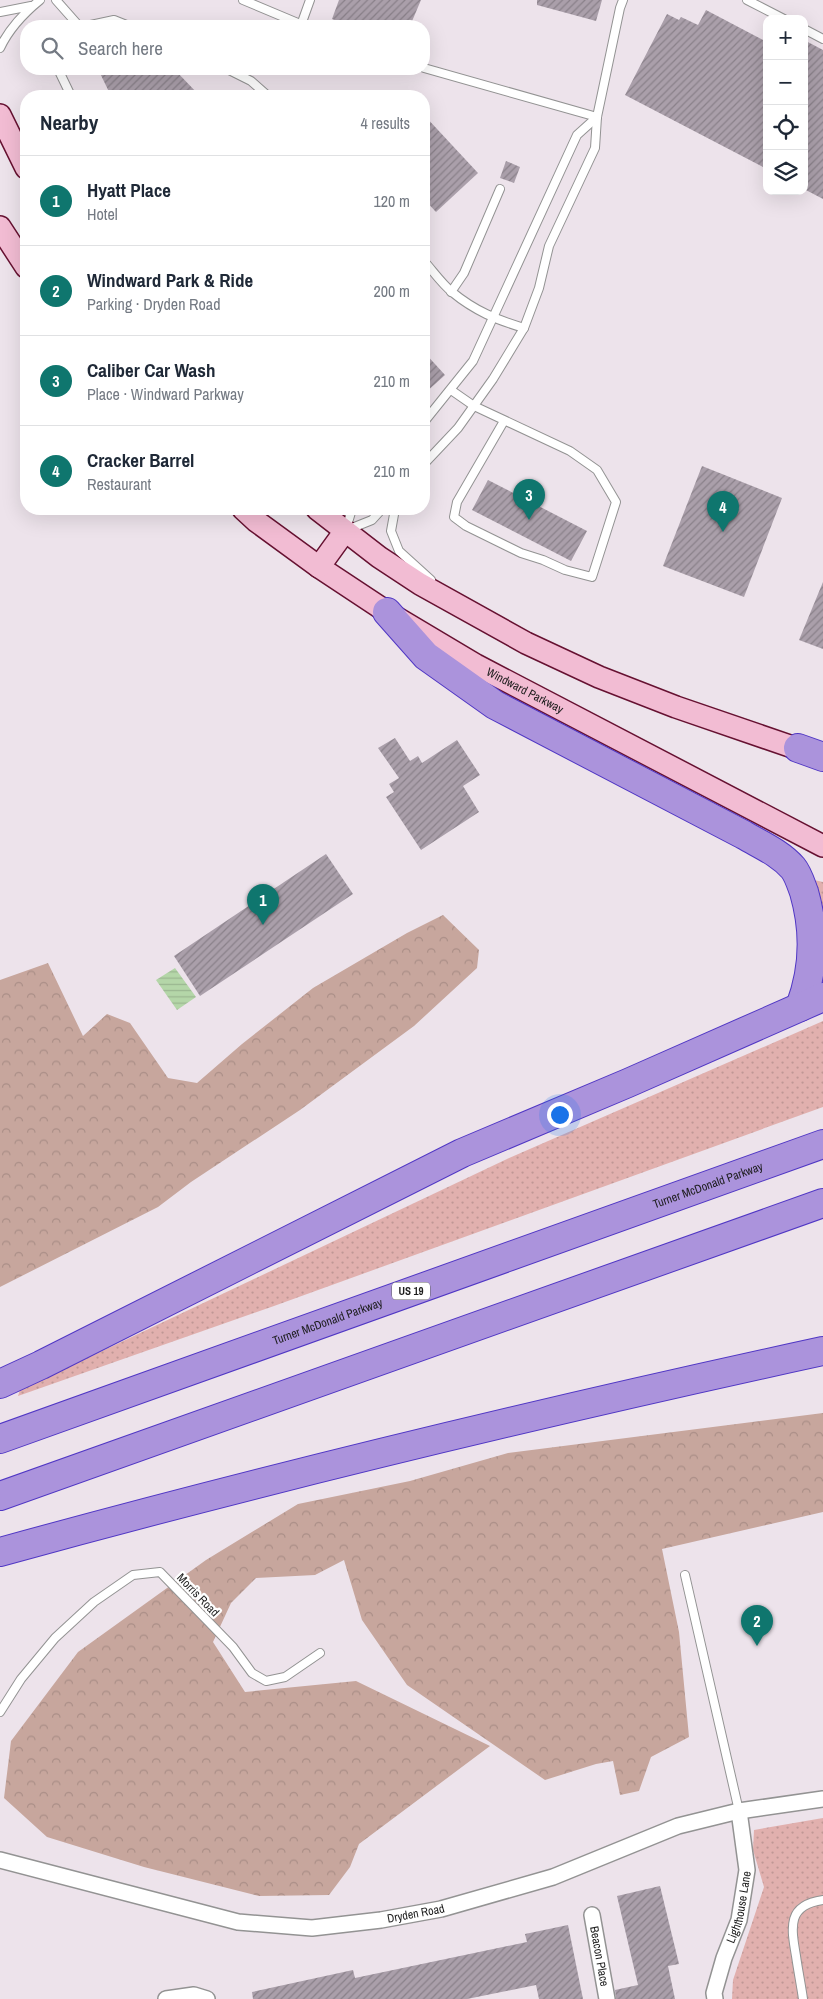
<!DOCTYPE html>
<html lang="en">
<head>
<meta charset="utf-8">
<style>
  :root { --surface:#fff; --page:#f6f6f7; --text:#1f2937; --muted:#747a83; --line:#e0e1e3; --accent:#0f766e }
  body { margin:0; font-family:"Archivo Narrow",sans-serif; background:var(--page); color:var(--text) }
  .controls { position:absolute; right:15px; top:15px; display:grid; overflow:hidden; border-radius:10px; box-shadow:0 5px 20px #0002 }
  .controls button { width:45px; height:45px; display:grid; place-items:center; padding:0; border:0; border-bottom:1px solid var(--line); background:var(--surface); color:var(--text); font:25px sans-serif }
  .you { position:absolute; left:559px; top:1114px; width:18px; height:18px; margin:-12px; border:4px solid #fff; border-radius:50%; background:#1a73e8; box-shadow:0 0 0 8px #1a73e833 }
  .badge { display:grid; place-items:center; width:32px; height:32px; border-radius:50%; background:var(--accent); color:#fff; font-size:16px; font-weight:700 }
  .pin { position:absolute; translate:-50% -41px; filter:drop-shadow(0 1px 2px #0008) }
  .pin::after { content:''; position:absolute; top:26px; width:18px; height:15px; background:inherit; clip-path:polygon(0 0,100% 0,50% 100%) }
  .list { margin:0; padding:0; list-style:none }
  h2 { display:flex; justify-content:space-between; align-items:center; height:65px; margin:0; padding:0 20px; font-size:21px }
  h2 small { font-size:16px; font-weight:400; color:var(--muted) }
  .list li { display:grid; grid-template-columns:32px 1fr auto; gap:15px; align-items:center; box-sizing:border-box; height:90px; padding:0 20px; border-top:1px solid var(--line) }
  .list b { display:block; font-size:19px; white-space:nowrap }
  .list p { margin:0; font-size:16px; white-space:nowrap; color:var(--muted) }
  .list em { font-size:16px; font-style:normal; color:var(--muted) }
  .icon { flex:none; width:28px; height:28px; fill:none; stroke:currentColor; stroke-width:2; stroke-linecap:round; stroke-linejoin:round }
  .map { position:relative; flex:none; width:823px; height:1999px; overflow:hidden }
  .search { position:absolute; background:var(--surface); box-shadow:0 5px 20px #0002; left:20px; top:20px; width:410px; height:55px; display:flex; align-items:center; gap:12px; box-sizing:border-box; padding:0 18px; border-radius:20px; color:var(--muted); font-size:19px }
  .panel { position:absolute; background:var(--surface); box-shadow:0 5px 20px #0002; left:20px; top:90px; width:410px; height:425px; border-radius:20px }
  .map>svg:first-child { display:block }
  .grass { fill:url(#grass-dots) }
  .forest { fill:url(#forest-crowns) }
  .water { fill:url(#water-rules) }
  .building { fill:url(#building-hatch) }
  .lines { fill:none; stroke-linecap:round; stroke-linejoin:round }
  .service-casing { stroke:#939393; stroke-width:10 }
  .minor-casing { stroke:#939393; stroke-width:18 }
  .secondary-casing { stroke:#661131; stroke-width:24 }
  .motorway-casing { stroke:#5037c4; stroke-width:30 }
  .service { stroke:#fff; stroke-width:8 }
  .minor { stroke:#fff; stroke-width:15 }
  .secondary { stroke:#f2bcd3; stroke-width:21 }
  .motorway { stroke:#ab93dc; stroke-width:28 }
  .labels { text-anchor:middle; stroke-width:4.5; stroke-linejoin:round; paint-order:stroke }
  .shield { fill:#fff; stroke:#606060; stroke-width:1 }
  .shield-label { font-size:11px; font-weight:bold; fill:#1c1c1c }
  .street-label { font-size:12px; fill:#1c1c1c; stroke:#fff }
</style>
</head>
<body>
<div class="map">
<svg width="823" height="1999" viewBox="0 0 823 1999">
  <defs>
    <pattern id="grass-dots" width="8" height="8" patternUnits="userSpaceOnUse" patternTransform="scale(1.25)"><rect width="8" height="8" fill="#e1b0ae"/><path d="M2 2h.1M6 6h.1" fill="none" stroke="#c09795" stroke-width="1.8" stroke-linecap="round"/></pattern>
    <pattern id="forest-crowns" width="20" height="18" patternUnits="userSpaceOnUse" patternTransform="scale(1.25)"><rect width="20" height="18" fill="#c7a69d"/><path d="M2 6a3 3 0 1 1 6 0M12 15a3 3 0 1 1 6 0" fill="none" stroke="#aa8e87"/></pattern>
    <pattern id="water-rules" width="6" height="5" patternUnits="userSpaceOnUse" patternTransform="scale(1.25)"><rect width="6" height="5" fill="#b4d6a8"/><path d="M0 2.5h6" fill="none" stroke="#9ab790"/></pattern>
    <pattern id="building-hatch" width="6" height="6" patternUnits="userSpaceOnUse" patternTransform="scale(1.25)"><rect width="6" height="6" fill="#aa9faa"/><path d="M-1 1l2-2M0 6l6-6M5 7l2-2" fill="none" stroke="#8a818a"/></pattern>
  </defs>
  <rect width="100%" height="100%" fill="#ede3eb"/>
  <g class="grass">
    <path d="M 814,880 L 823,882 L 823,983 L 821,977 Z"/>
    <path d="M 823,1021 L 823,1107 L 274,1306 L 18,1396 L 20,1390 L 507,1159 Z"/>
    <path d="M 823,1818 L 823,1999 L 732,1999 L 733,1980 L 764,1887 L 753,1850 L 754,1830 Z"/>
  </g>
  <g class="forest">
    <path d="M 443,915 L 479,950 L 477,968 L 414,1026 L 300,1110 L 191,1182 L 158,1207 L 0,1287 L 0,980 L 48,963 L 83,1036 L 107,1014 L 130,1023 L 168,1078 L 197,1083 L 242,1044 L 313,988 L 407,933 Z"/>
    <path d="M 823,1413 L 823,1512 L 662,1549 L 679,1632 L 689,1737 L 651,1757 L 639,1791 L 620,1795 L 613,1761 L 596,1764 L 545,1780 L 407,1685 L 362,1620 L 344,1560 L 315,1575 L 256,1578 L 231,1603 L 213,1642 L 245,1692 L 356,1681 L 490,1746 L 359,1844 L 350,1867 L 329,1895 L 259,1896 L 144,1867 L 47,1837 L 4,1798 L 11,1741 L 78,1652 L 206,1560 L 298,1504 L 410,1481 L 508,1453 Z"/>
  </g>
  <path class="water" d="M 175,968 L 196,997 L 177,1010 L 156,980 Z"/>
  <g class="building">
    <path d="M 339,0 L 421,0 L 410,26 L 350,26 L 332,19 Z"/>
    <path d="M 537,0 L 602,0 L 596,21 L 537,5 Z"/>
    <path d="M 706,10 L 767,42 L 767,169 L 625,95 L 667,14 L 679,20 L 681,17 L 698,25 Z"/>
    <path d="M 804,40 L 823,50 L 823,199 L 804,189 Z"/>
    <path d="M 98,69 L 174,69 L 200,96 L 111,96 Z"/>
    <path d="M 424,115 L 478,173 L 436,212 L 424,199 Z"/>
    <path d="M 506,161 L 520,167 L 514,183 L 500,178 Z"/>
    <path d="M 424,352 L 445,375 L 424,394 Z"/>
    <path d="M 702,466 L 782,498 L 744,597 L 663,566 Z"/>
    <path d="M 488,480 L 587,531 L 571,561 L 472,510 Z"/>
    <path d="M 823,582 L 823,649 L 799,640 Z"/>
    <path d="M 395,738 L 410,761 L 418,756 L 422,763 L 457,740 L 480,775 L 463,786 L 479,812 L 421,850 L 386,797 L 394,792 L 389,784 L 399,778 L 378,748 Z"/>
    <path d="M 326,854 L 353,894 L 200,996 L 174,956 Z"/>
    <path d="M 660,1886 L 679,1964 L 668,1966 L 675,1999 L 616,1999 L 615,1990 L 638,1985 L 617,1896 Z"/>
    <path d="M 568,1925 L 583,1999 L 539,1999 L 536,1985 L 467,1999 L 253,1999 L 252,1992 L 353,1970 L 355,1978 L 527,1942 L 525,1934 Z"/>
  </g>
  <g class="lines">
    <g class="service-casing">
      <g id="service">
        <path d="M 56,0 L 79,26"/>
        <path d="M 243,0 L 305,26"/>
        <path d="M 747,0 L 784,19"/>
        <path d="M 0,12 L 31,6"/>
        <path d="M 301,25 L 310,0"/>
        <path d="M 86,26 L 114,20 L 129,26"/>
        <path d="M 804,29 L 823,39"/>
        <path d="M 0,48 C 9,29 24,13 40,0"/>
        <path d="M 424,68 L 597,117"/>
        <path d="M 58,69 L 71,96"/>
        <path d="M 227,69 L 251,81 L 268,96"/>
        <path d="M 424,261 C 433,271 442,284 452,292 C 475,311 497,320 524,328"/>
        <path d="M 451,292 L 464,273 L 500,189"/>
        <path d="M 451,390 L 474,406 L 570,451 L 597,470 L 616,502 L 592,577 L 565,570 L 543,560 L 521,553 L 466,526 L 454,517 L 457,502 L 504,421"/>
        <path d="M 424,422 L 473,361 L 577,135 L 597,117"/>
        <path d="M 424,464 L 458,428 L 493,379 L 524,328 L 539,288 L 549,246 L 595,148 L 597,117 L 620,8 L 623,0"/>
        <path d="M 395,509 L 391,531 L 399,551 L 431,580"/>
        <path d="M 346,529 L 352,509"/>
        <path d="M 347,530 L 372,520 L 382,509"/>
        <path d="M 685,1575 L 739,1811"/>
        <path d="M 0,1712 L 21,1679 L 55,1638 L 94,1602 L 133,1575 L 160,1572 L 233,1647 L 252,1673 L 266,1681 L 285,1677 L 320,1653"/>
        <path d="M 803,1999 C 801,1985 798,1970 796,1956 C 791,1927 787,1905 823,1900"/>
      </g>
    </g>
    <g class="minor-casing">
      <g id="minor">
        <path id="s1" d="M 0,1860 L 238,1922 L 312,1928 L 381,1920 L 441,1909 L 553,1877 L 678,1826 L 739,1811 L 823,1799"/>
        <path id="s2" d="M 592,1915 L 607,1999"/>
        <path d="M 166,1999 L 194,1995 L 207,1999"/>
        <path id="s3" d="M 715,1999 L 714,1993 L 724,1958 L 739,1920 L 747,1870 L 739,1811"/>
      </g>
    </g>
    <g class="secondary-casing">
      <g id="secondary">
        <path d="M 0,115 L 26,168"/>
        <path d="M 0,227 L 26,267"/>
        <path id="s4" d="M 243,509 L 256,521 L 319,567 L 387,612 L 476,665 L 823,846"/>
        <path d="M 317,509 L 379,557 L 420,584 L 526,643 L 599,677 L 676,707 L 813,754"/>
        <path d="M 319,567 L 345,531"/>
      </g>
    </g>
    <g class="motorway-casing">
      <g id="motorway">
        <path d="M 387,612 L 426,656 L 495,705 L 744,835 C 761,845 780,853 793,868 C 798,874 801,884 804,892 C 815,930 814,970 800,1007"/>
        <path d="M 798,748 L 823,757"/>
        <path d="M 0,1384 L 41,1365 L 462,1153 L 628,1083 L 823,997"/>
        <path id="s5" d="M 0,1439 L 823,1144"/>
        <path d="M 0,1496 L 823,1203"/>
        <path d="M 0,1552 C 272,1477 547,1411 823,1351"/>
      </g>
    </g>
    <use href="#service" class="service"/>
    <use href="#minor" class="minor"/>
    <use href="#secondary" class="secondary"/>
    <use href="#motorway" class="motorway"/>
  </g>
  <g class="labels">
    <rect class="shield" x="392" y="1282.5" width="38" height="17" rx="4"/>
    <g class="shield-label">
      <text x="411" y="1295">US 19</text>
    </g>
    <g class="street-label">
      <text dy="4" stroke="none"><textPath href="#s4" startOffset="336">Windward Parkway</textPath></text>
      <text dy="4" stroke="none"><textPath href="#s5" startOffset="752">Turner McDonald Parkway</textPath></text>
      <text dy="4" stroke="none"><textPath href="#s5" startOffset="348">Turner McDonald Parkway</textPath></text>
      <text transform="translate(198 1595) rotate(46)" y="4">Morris Road</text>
      <text dy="4" stroke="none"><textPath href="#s3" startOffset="96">Lighthouse Lane</textPath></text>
      <text dy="4" stroke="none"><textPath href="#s1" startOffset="425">Dryden Road</textPath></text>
      <text dy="4" stroke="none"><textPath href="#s2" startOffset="42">Beacon Place</textPath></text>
    </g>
  </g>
</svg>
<div class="controls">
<button>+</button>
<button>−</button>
<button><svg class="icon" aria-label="locate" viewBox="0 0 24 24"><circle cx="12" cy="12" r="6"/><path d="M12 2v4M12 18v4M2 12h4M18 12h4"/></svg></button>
<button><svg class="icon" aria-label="layers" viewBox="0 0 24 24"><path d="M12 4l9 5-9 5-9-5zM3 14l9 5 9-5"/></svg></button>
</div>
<div class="you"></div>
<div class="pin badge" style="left:263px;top:925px">1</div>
<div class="pin badge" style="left:757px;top:1646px">2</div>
<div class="pin badge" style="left:529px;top:520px">3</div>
<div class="pin badge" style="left:723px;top:532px">4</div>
<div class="search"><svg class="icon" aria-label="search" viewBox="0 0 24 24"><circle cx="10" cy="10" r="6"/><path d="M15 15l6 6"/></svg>Search here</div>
<section class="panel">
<h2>Nearby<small>4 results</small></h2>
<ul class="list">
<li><span class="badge">1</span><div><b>Hyatt Place</b><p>Hotel</p></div><em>120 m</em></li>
<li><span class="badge">2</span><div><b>Windward Park &amp; Ride</b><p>Parking · Dryden Road</p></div><em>200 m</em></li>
<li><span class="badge">3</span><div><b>Caliber Car Wash</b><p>Place · Windward Parkway</p></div><em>210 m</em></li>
<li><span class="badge">4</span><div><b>Cracker Barrel</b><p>Restaurant</p></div><em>210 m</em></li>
</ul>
</section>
</div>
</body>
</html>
